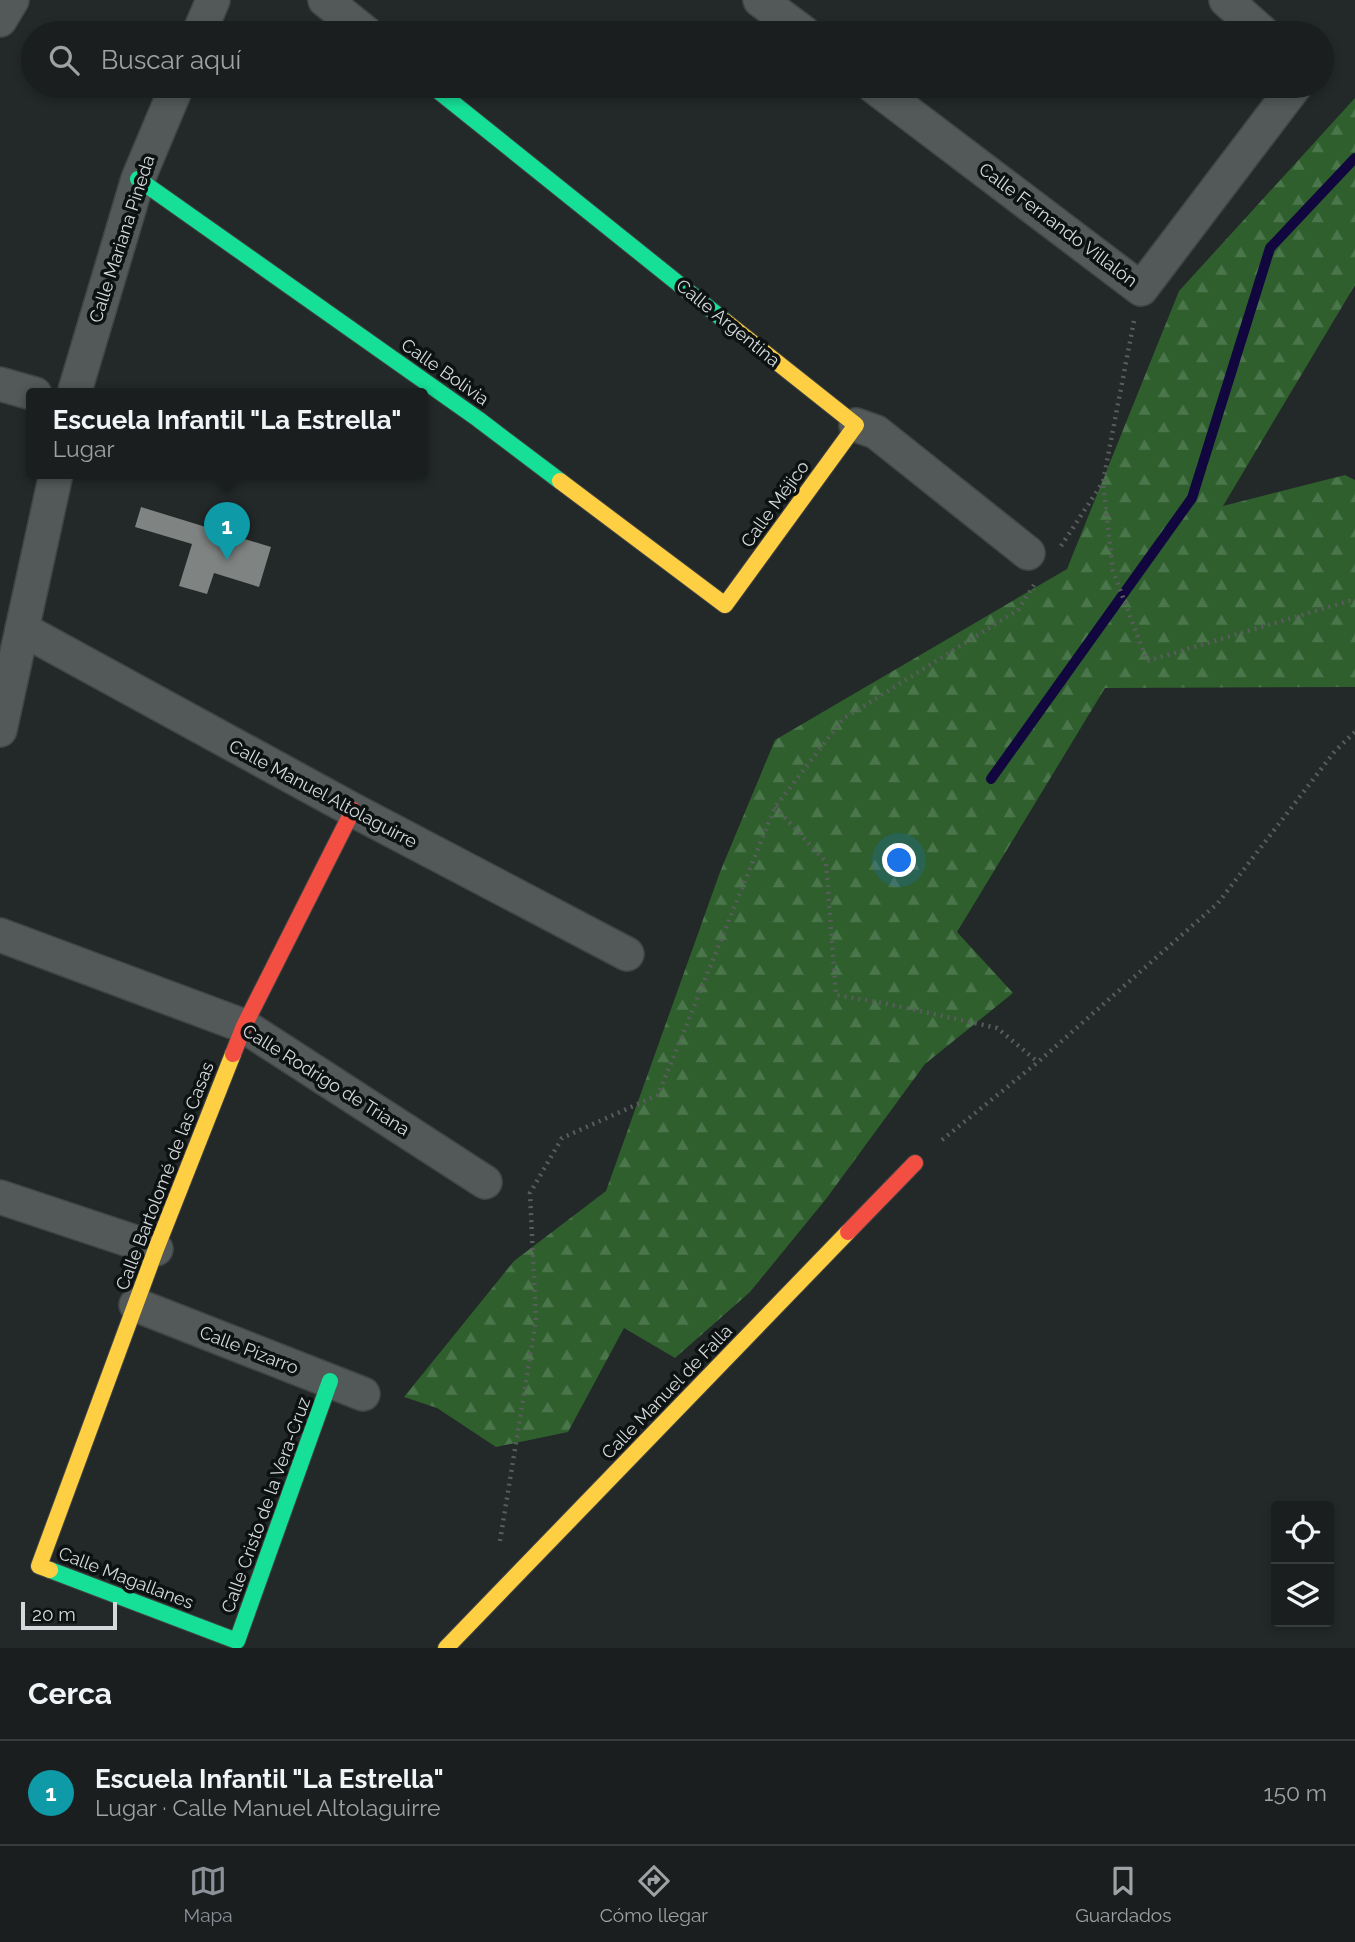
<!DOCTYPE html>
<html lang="es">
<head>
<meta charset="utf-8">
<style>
  :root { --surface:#1a1e1e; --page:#272b2b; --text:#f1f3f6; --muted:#9fa2a4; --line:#383c3c; --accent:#8c9099 }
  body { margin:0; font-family:Raleway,sans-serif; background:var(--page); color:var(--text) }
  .controls { position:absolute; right:21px; bottom:21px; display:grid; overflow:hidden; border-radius:7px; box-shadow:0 4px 10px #0003 }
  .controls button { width:63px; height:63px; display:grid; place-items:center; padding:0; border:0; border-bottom:2px solid var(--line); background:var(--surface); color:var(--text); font:35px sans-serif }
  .scale { position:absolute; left:21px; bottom:18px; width:96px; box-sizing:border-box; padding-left:7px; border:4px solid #d4dadb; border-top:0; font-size:19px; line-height:24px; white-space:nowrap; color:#d4dadb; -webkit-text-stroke:5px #0d1112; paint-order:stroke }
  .you { position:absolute; left:900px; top:861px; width:24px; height:24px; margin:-18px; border:5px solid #fff; border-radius:50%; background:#1a73e8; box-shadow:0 0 0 10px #1a73e833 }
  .badge { display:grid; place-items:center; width:46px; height:46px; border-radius:50%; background:var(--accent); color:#fff; font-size:23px; font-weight:700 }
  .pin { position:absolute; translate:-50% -58px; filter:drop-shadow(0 2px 4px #0008) }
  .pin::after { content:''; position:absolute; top:37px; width:24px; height:21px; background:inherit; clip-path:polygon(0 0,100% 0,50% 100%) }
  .popup { position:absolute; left:26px; top:388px; width:402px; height:91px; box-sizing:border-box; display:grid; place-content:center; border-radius:7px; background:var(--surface); filter:drop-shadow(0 2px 5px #0005); font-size:23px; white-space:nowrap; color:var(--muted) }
  .popup b { font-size:26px; color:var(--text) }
  .popup::after { content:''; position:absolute; left:50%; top:100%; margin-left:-14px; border:14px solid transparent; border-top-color:var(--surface) }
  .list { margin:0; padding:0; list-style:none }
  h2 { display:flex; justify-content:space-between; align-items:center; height:91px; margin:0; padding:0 28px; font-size:30px }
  h2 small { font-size:23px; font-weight:400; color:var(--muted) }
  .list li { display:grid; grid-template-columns:46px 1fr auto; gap:21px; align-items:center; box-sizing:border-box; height:105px; padding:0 28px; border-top:2px solid var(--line) }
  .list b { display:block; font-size:26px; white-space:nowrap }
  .list p { margin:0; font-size:23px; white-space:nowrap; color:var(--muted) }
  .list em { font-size:23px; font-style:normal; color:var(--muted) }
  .icon { flex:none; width:38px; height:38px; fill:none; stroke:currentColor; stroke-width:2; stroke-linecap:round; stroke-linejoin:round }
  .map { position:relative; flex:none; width:1355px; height:1648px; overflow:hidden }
  .search { position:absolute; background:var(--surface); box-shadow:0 4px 10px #0003; left:21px; right:21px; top:21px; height:77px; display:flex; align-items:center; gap:18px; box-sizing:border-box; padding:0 24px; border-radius:38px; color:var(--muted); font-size:26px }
  .sheet { height:196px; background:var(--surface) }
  nav { display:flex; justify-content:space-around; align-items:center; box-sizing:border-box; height:98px; border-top:2px solid var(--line); background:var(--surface); font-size:19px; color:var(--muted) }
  nav a { display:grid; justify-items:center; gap:4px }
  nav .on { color:var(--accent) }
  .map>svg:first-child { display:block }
  .forest { fill:url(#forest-firs) }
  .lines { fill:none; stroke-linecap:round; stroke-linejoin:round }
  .stream { stroke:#11063e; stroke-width:10 }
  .building { fill:#7f8483 }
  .street-casing { stroke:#404445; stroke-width:36 }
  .fast-casing { stroke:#404445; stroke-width:18 }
  .slow-casing { stroke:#404445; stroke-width:18 }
  .jam-casing { stroke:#404445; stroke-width:18 }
  .path { stroke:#595c5c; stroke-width:4.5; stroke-dasharray:2 5; stroke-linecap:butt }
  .street { stroke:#535858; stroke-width:33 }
  .fast { stroke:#16e098; stroke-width:16 }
  .slow { stroke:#ffcf43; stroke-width:16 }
  .jam { stroke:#f24e42; stroke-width:16 }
  .labels { text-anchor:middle; stroke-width:7; stroke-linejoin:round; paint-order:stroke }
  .street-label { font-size:18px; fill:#d4dadb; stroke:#0d1112 }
</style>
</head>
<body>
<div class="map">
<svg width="1355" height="1648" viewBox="0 0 1355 1648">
  <defs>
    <pattern id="forest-firs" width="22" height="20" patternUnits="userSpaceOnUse" patternTransform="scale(1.75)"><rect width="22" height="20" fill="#2e5f2d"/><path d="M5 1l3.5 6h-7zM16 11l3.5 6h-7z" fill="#4b754b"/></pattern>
  </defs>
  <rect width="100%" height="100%" fill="#232828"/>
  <path class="forest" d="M 1355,98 L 1355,285 L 1223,506 L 1345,475 L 1355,480 L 1355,687 L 1105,688 L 957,932 L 1013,993 L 925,1064 L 826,1199 L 750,1292 L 675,1358 L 624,1328 L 568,1432 L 496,1447 L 437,1408 L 404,1397 L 514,1261 L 606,1191 L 720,872 L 775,740 L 1067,569 L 1179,291 Z"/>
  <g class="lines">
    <path class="stream" d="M 991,779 L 1192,498 L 1270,248 L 1355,158"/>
  </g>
  <path class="building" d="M 141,507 L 271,547 L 259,587 L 214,573 L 207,594 L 179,586 L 192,544 L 135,527 Z"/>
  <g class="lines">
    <g class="street-casing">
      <g id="street">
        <path d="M 325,0 L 366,33"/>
        <path d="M 760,0 L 804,33"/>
        <path d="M 1226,0 L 1263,33"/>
        <path d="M 0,20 L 12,0"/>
        <path d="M 199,33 L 213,0"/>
        <path d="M 873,86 L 1141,289 L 1295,86"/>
        <path d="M 0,384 L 35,394"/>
        <path d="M 74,394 L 138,179 L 177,86"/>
        <path d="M 856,425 L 876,432 L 1028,553"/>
        <path d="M 22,629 L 353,810 L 627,954"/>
        <path d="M 0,730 L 56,474"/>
        <path d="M 0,935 L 244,1026 L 485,1182"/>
        <path d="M 0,1197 L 156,1249"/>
        <path d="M 136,1305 L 363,1394"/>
      </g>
    </g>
    <g class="fast-casing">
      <g id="fast">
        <path d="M 432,86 L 725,321"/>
        <path d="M 138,179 L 478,419 L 560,481"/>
        <path d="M 50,1570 L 237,1641 L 330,1381"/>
      </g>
    </g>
    <g class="slow-casing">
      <g id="slow">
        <path d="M 560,481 L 725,605 L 856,425 L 725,321"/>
        <path d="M 50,1570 L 39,1566 L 156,1249 L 233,1054"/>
        <path d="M 446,1648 L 848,1232"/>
      </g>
    </g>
    <g class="jam-casing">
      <g id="jam">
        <path d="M 233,1054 L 244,1026 L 353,810"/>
        <path d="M 848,1232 L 915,1163"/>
      </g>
    </g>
    <g class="path">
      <path d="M 1134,321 L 1103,482 L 1113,571 L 1147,661 L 1349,601 L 1355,602"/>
      <path d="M 1061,546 L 1103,482"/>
      <path d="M 775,807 L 826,862 L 836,995 L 888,1004 L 997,1028 L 1038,1062"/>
      <path d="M 942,1140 L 1038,1062 L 1218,903 L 1335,751 L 1355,732"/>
      <path d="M 500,1541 L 536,1320 L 530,1193 L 562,1138 L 658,1095 L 775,807 L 843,719 L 1018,610 L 1034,585"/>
    </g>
    <use href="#street" class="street"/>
    <use href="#fast" class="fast"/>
    <use href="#slow" class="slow"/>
    <use href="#jam" class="jam"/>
  </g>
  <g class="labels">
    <g class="street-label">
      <text transform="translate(1058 225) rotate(37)" y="6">Calle Fernando Villalón</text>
      <text transform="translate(122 239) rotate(-72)" y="6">Calle Mariana Pineda</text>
      <text transform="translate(728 323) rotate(39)" y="6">Calle Argentina</text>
      <text transform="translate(445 372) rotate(35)" y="6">Calle Bolivia</text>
      <text transform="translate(775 504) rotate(-54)" y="6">Calle Méjico</text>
      <text transform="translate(323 794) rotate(28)" y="6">Calle Manuel Altolaguirre</text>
      <text transform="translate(326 1080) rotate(32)" y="6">Calle Rodrigo de Triana</text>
      <text transform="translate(165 1176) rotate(-69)" y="6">Calle Bartolomé de las Casas</text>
      <text transform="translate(249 1350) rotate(21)" y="6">Calle Pizarro</text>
      <text transform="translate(667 1392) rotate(-46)" y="6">Calle Manuel de Falla</text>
      <text transform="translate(266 1505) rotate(-70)" y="6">Calle Cristo de la Vera-Cruz</text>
      <text transform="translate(126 1578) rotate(21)" y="6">Calle Magallanes</text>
    </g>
  </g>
</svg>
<div class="controls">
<button><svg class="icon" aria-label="locate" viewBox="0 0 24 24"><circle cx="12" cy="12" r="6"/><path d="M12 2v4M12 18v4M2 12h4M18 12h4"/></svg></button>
<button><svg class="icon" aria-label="layers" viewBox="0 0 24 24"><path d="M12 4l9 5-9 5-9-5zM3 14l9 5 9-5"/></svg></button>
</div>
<div class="scale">20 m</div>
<div class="you"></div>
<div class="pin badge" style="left:227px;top:560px;background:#0f9aa8">1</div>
<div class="popup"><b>Escuela Infantil &quot;La Estrella&quot;</b>Lugar</div>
<div class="search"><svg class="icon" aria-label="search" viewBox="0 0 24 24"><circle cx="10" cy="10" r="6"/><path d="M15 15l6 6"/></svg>Buscar aquí</div>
</div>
<section class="sheet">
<h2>Cerca<small></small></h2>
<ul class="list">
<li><span class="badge" style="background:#0f9aa8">1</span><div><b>Escuela Infantil &quot;La Estrella&quot;</b><p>Lugar · Calle Manuel Altolaguirre</p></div><em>150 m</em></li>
</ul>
</section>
<nav>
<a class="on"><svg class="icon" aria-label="map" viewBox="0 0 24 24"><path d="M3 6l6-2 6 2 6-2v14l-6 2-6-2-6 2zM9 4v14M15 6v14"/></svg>Mapa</a>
<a><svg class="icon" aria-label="directions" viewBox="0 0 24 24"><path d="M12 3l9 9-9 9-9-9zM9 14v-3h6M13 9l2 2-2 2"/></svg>Cómo llegar</a>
<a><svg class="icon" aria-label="saved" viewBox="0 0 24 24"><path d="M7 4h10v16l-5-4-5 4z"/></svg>Guardados</a>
</nav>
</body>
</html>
